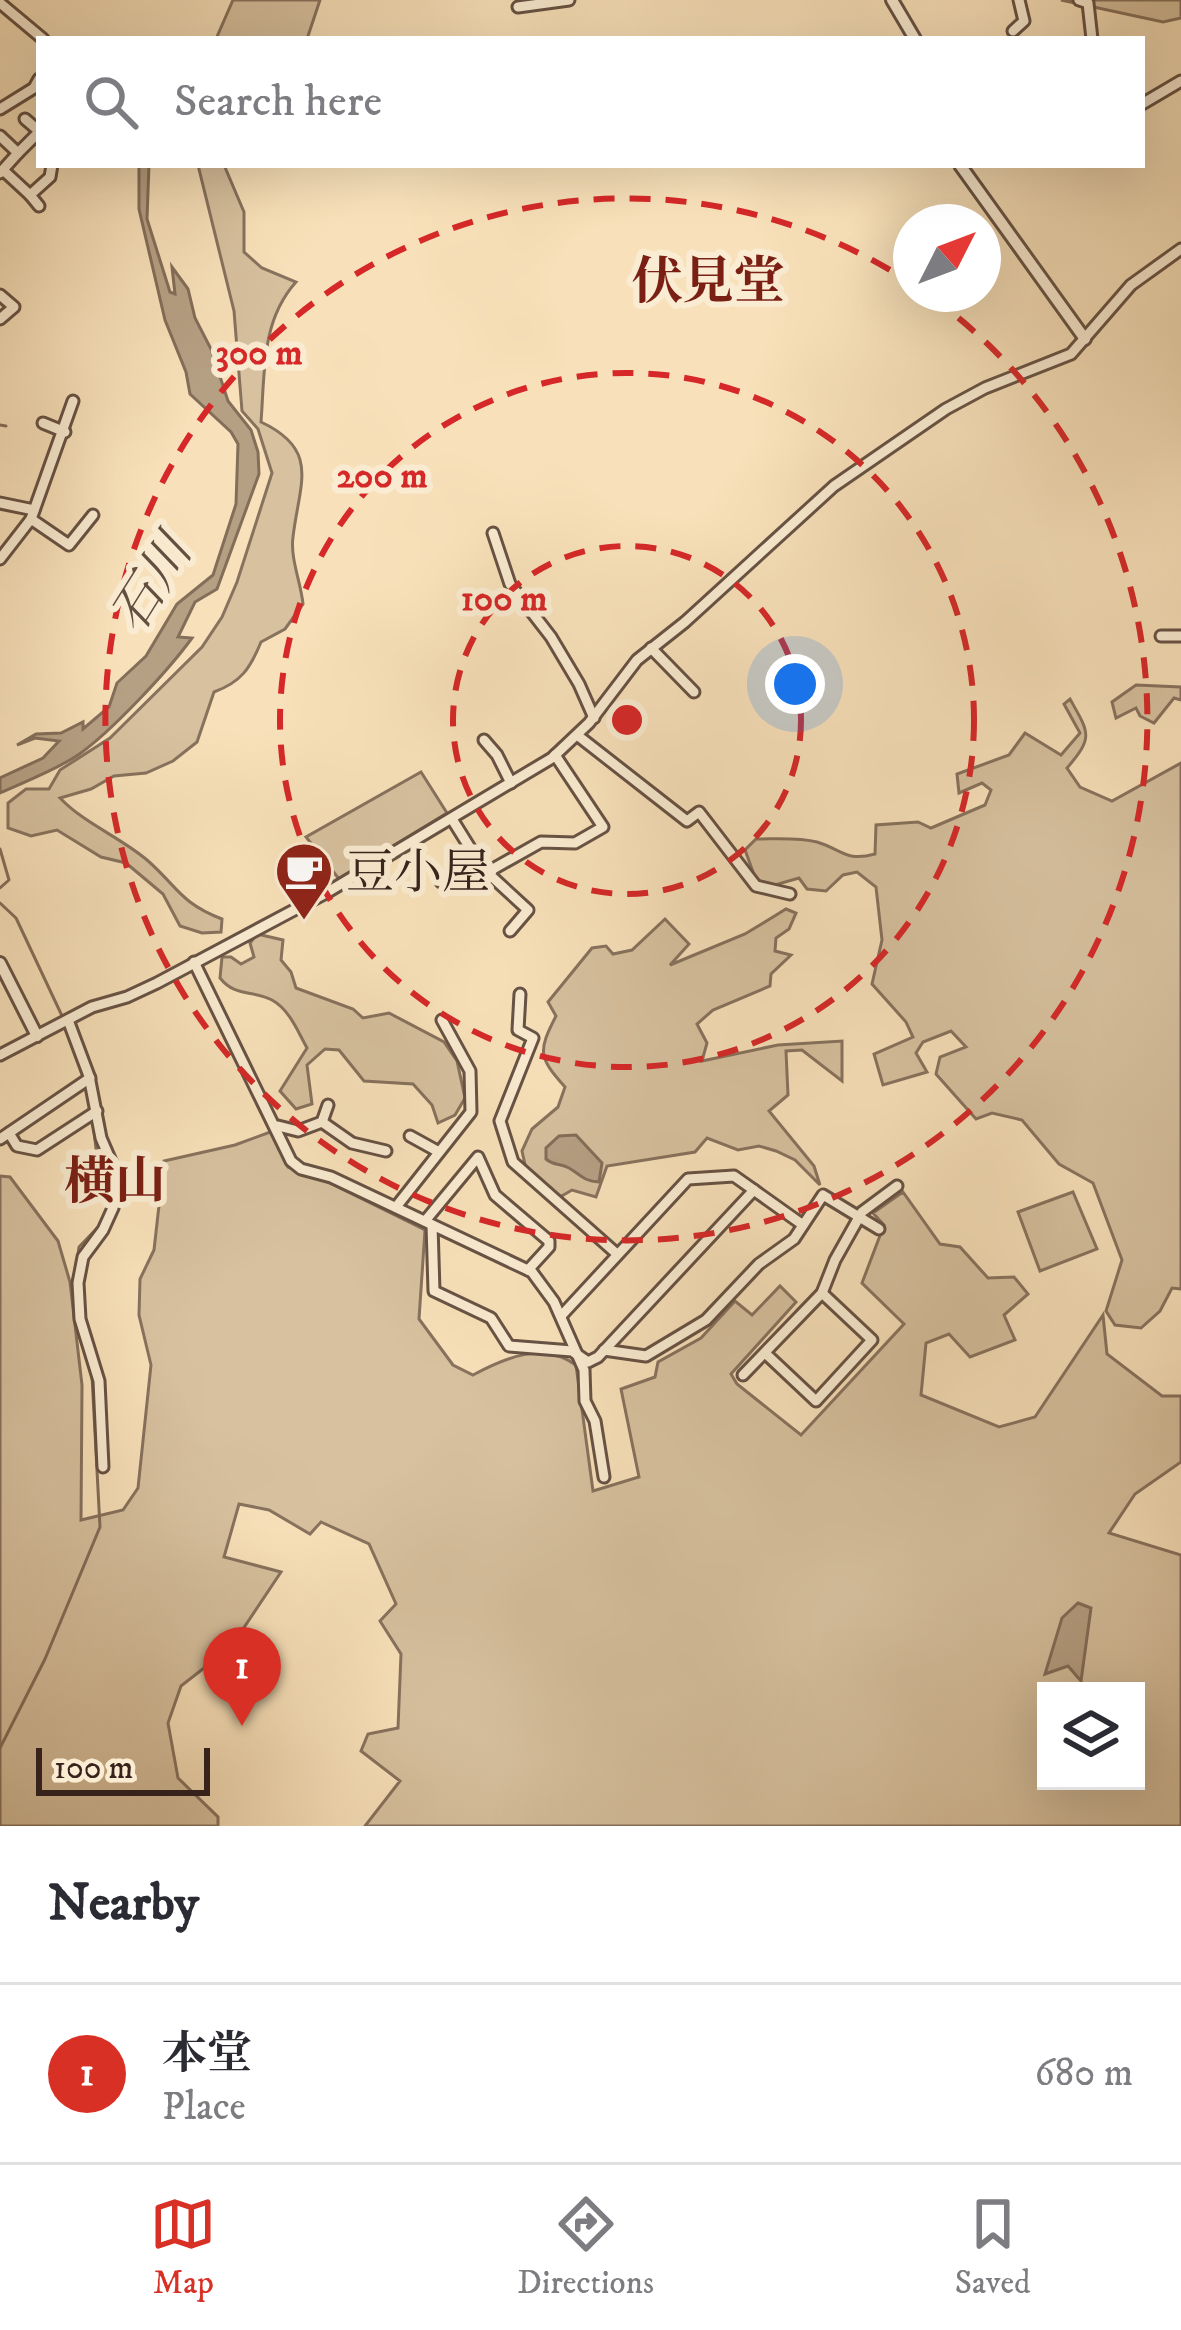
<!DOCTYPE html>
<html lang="en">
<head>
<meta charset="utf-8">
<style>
  :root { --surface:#fff; --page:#f7f7f7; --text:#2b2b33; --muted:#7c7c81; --line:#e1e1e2; --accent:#d93025 }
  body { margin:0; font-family:"IM FELL DW Pica","Noto Serif JP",serif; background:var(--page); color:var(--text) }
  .controls { position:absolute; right:36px; bottom:36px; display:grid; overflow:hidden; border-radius:0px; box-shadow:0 12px 48px #0002 }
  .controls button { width:108px; height:108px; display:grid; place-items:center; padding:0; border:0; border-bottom:3px solid var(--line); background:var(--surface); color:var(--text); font:60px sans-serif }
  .compass { position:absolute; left:893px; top:204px; width:108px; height:108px; border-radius:50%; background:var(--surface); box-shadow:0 12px 48px #0002; rotate:48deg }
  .scale { position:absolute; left:36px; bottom:30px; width:174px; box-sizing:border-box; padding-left:12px; border:6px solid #37231c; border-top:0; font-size:33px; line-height:42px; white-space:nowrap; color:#37231c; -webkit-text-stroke:9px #faecd2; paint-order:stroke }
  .you { position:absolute; left:795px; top:684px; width:42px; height:42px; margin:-30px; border:9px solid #fff; border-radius:50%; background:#1a73e8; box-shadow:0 0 0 18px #1a73e833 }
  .badge { display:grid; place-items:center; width:78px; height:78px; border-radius:50%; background:var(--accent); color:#fff; font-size:39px; font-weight:700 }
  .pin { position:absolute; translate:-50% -99px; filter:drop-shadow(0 3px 6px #0008) }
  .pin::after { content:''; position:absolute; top:63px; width:42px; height:36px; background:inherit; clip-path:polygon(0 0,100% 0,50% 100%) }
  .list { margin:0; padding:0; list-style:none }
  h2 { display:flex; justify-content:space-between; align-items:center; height:156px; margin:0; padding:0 48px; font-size:51px }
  h2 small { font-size:39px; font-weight:400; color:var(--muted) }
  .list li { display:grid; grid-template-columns:78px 1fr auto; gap:36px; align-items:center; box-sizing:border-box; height:180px; padding:0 48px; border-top:3px solid var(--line) }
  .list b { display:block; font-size:45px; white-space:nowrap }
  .list p { margin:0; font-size:39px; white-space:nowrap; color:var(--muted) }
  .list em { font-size:39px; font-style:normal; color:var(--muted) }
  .icon { flex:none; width:66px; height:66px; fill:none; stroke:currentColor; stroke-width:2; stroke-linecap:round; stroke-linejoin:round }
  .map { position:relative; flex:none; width:1181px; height:1826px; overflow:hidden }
  .search { position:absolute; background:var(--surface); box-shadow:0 12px 48px #0002; left:36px; right:36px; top:36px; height:132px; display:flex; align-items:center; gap:30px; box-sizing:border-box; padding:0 42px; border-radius:0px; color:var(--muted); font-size:45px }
  .sheet { height:336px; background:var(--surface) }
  nav { display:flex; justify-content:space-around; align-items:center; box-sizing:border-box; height:168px; border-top:3px solid var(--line); background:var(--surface); font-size:33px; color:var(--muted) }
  nav a { display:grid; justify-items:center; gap:6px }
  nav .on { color:var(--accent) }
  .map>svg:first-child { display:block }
  .green { fill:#d7c19f; stroke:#87725e; stroke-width:3; fill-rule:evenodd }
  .water { fill:#b6a084; stroke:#836e5a; stroke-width:3 }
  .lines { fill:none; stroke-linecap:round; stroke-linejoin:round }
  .stream { stroke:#836e5a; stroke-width:3 }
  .minor-casing { stroke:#675244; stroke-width:15 }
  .tertiary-casing { stroke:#675244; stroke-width:16 }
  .minor { stroke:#faecd2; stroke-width:9 }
  .tertiary { stroke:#faecd2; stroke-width:10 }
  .ring { fill:none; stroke:#d62828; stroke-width:6; stroke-dasharray:21 15 }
  .labels { text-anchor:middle; stroke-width:12; stroke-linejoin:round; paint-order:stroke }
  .poi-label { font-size:48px; fill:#37231c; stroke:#faecd2; text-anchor:start }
  .neighbourhood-label { font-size:51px; font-weight:bold; fill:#7a1f14; stroke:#faecd2 }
  .water-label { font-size:51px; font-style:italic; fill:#634f40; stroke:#faecd2 }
  .centre { fill:#d62828; stroke:#faecd2; stroke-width:6 }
  .ring-label { font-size:36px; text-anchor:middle; font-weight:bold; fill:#d62828; stroke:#faecd2; stroke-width:12; stroke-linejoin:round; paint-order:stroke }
</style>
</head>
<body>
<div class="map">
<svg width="1181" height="1826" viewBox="0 0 1181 1826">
  <rect width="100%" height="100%" fill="#f8e1ba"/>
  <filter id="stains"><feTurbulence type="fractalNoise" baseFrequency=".00167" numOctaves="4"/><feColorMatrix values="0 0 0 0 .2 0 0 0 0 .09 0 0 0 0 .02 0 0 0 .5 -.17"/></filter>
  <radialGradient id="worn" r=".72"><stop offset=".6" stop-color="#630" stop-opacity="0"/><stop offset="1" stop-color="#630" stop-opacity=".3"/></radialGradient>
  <g class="green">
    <path d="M 233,0 L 320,0 L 307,39 L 216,39 Z"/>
    <path d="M 1061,0 L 1181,0 L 1181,18 L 1163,22 Z"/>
    <path d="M 198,165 L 224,165 L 244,212 L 244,252 L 262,268 L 296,282 C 261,321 265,371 261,422 C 321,450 299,484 293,537 C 290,558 301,583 303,604 L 285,629 L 261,642 C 250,669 241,682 214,692 L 197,742 L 173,761 L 146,773 L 114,776 L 91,789 L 60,798 C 85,824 120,837 147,860 C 177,886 180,903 222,919 L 221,932 L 202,933 L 180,926 L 163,894 L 126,863 L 101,857 L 57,830 L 31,836 L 8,828 L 8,803 L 26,789 L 49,789 L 60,770 L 110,738 L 202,647 L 222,617 L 237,582 L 272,473 L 258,429 L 242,411 L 234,311 Z"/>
    <path d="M 1136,685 L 1181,687 L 1181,700 L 1174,698 L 1154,723 L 1140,716 L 1136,708 L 1116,718 L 1112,702 Z"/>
    <path d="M 1070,699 C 1089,733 1094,737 1067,768 L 1080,787 L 1112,801 L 1181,763 L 1181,1289 L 1172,1288 L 1160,1311 L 1141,1328 L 1115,1325 L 1106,1311 L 1122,1260 L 1093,1183 L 1059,1164 L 1022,1120 L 992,1113 L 976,1119 L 936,1074 L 940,1057 L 966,1047 L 951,1031 L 923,1042 L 916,1053 L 927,1072 L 883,1085 L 874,1054 L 913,1037 L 906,1022 L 872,984 L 882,940 L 876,887 L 857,872 L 843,875 L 826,891 L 807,889 L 799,878 L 775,885 L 756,880 L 745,850 L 756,839 C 775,839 798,837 817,842 C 843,850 846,862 875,854 L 876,825 L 918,822 L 931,828 L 985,805 L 991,790 L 982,783 L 959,793 L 957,774 L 1009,755 L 1025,733 L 1061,755 L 1080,733 L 1064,704 Z"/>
    <path d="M 421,772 L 447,813 L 339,879 L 306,837 Z"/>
    <path d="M 786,909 L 796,913 L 789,929 L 776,938 L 775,951 L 791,955 L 771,974 L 770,986 L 713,1010 L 697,1024 L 707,1043 L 702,1061 L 778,1045 L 842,1041 L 842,1081 L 802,1050 L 786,1051 L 788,1095 L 769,1111 L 814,1166 L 820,1185 L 795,1160 L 776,1151 L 759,1146 L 738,1150 L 707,1138 L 695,1152 L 607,1166 L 596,1197 L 572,1190 L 560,1197 L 526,1169 L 522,1151 L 532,1129 L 558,1107 L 565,1087 C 538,1057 538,1051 556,1016 L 548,1002 L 592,948 L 606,946 L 613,954 L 632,950 L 665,919 L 689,944 L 670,965 L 745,934 Z"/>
    <path d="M 257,934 L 283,940 L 281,960 L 291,972 L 296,988 L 353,1009 L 363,1018 L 389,1013 L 444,1042 L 457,1061 L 465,1098 L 455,1115 L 438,1123 L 432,1105 L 413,1084 L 364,1081 L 339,1050 L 325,1049 L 307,1065 L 312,1104 L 296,1109 L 280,1091 L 307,1048 C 298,1032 290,1010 272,1000 C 252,990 235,997 220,978 L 222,957 L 231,957 L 241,964 L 254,957 L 250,943 Z"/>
    <path d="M 273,1131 L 288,1167 L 330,1183 L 425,1230 L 419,1319 L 453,1365 L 473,1375 C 505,1358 543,1341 576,1365 L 593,1491 L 639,1477 L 621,1389 L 655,1377 L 658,1362 L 701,1338 L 735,1301 L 752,1315 L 780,1286 L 796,1302 L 731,1374 L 737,1384 L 801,1435 L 904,1324 L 862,1283 L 884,1225 L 873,1213 L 903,1192 L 940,1244 L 960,1247 L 988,1278 L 1014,1277 L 1028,1294 L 1004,1315 L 1015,1340 L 970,1357 L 949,1334 L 926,1343 L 921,1395 L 999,1427 L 1035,1417 L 1103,1315 L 1107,1354 L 1162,1396 L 1181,1396 L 1181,1462 L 1135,1494 L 1109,1533 L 1181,1555 L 1181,1826 L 365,1826 L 400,1781 L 361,1751 L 368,1734 L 398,1728 L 401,1654 L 380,1621 L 396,1604 L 369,1544 L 321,1522 L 310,1534 L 269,1510 L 239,1504 L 224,1557 L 281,1572 L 231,1647 L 181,1686 L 168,1723 L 178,1778 L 218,1817 L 218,1826 L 0,1826 L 0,1176 L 10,1177 L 58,1241 L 70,1282 L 82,1385 L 81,1520 L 123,1510 L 138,1488 L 151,1365 L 139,1315 L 140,1279 L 154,1250 L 164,1161 L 235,1145 ZM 1046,1691 L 1136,1691 L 1136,1781 L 1046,1781 Z"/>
    <path d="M 1073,1192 L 1097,1249 L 1040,1271 L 1018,1212 Z"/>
  </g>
  <g class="water">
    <path d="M 139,165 L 149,165 L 147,219 L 170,292 L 175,294 L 172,267 L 188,289 L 195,318 L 211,349 L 228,401 L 251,430 L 258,452 L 259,474 L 217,589 L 195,602 L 178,637 L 192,638 C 168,671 111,732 78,755 C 54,771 26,781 0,793 L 0,778 L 43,758 L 59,741 L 35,738 L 17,745 L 36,734 L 61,733 L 83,722 L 83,729 L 109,707 L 117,683 L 146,656 L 177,604 L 213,575 L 236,504 L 238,444 L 231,432 L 190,394 L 186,372 L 165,320 L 139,209 Z"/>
    <path d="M 576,1135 L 602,1163 L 599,1182 C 583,1181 581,1175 569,1168 C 560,1163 554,1166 546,1159 L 546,1148 L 559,1136 Z"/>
    <path d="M 1078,1603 L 1091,1608 L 1081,1681 L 1068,1666 L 1045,1674 L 1062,1618 Z"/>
  </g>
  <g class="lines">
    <g class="stream">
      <path d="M 0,425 L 6,426"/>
      <path d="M 0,849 L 9,880 L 0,888"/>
      <path d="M 0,903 L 16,918 L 63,1018"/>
      <path d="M 93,1119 L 96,1149 L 111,1173 L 112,1182"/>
      <path d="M 74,1285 L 79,1247 L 100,1225"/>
      <path d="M 83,1342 L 90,1367"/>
      <path d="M 0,1748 L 45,1659 L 100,1527 L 92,1376"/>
    </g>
    <g class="minor-casing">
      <g id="minor">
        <path d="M 1079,0 L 1088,3 L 1092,39"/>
        <path d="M 0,3 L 43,39"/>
        <path d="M 518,7 L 569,0"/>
        <path d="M 1013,31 L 1024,21 L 1019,0"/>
        <path d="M 1142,104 L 1181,81"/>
        <path d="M 0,109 L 34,88 L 39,79"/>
        <path d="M 25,119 L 39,131"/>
        <path d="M 0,136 L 18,153 L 0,173"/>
        <path d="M 18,153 L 39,132"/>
        <path d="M 3,170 L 30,195"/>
        <path d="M 39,206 L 30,195 L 50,177 L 52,165"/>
        <path d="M 0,295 L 14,307 L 0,319"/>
        <path d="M 43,423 L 65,432"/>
        <path d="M 0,503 L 34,510"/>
        <path d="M 31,519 L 69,545 L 93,515"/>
        <path d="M 493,533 L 510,584 L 551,637 L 579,684 L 594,718"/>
        <path d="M 0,559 L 31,519 L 73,401"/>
        <path d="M 1161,636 L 1181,636"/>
        <path d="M 651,648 L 694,692"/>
        <path d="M 577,735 L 687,821 L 699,812 L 756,886 L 790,894"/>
        <path d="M 484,740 L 497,755 L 511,783"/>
        <path d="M 441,882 L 475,856 L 452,819"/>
        <path d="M 510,931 L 528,910 L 490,875 L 493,869 L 541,842 L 575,843 L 603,827 L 555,755"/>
        <path d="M 194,962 L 291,1161 L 301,1169 L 331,1177 L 532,1272 L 554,1302 L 584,1370 L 585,1401 L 595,1421 L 604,1477"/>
        <path d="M 520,994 L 518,1030 L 533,1038 L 500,1121 L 513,1162 L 617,1254"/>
        <path d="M 68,1020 L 89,1076 L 101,1138 L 117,1175 L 113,1208 L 103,1230 L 83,1257 L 78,1283 L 80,1319 L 99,1381 L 103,1467"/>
        <path d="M 0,1055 L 92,1007 L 127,997 L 157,983 L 326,893 L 552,758 L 589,723 L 637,660 L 685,622 L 834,486 L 946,409 L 985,388 L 1071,354 L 1131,285 L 1181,249"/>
        <path d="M 322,1122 L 352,1143 L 386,1151"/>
        <path d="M 278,1126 L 298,1131 L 322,1122 L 328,1105"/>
        <path d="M 9,1133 L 17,1146 L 37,1150 L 97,1111"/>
        <path d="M 410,1136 L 439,1152"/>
        <path d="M 0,1139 L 90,1078"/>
        <path d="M 396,1207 L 471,1112 L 470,1071 L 442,1020"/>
        <path d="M 425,1221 L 478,1157 L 495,1195 L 549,1241 L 549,1247 L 528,1270"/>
        <path d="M 432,1225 L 434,1291 L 491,1318 L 509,1346 L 572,1351 L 588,1362 L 598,1357 L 754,1190"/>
        <path d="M 561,1316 L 688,1179 L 734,1176 L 803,1225"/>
        <path d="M 604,1350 L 646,1356 L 706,1320 L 759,1264 L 794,1239 L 823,1195 L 879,1229"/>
        <path d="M 765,1353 L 816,1401 L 872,1340 L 822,1293"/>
        <path d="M 743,1375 L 822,1293 L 835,1260 L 862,1212 L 897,1186"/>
      </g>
    </g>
    <g class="tertiary-casing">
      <g id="tertiary">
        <path d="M 892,0 L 915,39"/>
        <path d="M 960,165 L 1085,339"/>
        <path d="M 0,963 L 37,1036"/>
      </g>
    </g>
    <use href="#minor" class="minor"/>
    <use href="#tertiary" class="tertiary"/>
  </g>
  <g class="ring">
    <circle cx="627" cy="720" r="174"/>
    <circle cx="627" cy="720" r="347"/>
    <path d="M930 296A521 521 0 1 1 911 283"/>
  </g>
  <defs>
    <g id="cafe-pin" transform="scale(3)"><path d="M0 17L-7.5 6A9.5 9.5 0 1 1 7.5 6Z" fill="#8f2418" stroke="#faecd2"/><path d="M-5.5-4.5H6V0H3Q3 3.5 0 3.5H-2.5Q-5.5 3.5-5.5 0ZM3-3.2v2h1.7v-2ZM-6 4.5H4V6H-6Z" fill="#fff"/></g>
  </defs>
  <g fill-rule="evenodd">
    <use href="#cafe-pin" x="304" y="871"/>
  </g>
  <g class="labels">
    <g class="poi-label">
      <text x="346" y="888">豆小屋</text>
    </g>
    <g class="neighbourhood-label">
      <text x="708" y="298">伏見堂</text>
      <text x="115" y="1198">横山</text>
    </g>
    <g class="water-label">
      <text transform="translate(150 583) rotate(-58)" y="18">石川</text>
    </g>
  </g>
  <circle cx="627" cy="720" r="18" class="centre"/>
  <g class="ring-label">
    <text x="259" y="364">300 m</text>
    <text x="382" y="487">200 m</text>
    <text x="504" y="610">100 m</text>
  </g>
  <rect width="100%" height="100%" filter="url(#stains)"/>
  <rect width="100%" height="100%" fill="url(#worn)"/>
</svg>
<div class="controls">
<button><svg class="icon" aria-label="layers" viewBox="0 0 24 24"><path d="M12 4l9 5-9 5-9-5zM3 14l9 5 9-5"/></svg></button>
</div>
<svg class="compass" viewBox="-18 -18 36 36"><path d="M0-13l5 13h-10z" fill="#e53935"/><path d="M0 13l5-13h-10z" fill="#7c7c81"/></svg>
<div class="scale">100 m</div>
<div class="you"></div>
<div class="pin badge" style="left:242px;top:1726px">1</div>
<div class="search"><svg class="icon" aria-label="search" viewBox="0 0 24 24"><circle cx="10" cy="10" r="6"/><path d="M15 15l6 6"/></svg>Search here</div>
</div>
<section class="sheet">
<h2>Nearby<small></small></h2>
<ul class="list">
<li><span class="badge">1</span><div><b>本堂</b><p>Place</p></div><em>680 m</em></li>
</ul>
</section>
<nav>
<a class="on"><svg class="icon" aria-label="map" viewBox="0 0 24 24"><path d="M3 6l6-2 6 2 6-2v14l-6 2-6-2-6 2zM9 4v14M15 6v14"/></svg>Map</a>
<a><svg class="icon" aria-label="directions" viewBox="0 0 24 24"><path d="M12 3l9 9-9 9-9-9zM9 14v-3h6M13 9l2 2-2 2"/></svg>Directions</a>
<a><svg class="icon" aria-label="saved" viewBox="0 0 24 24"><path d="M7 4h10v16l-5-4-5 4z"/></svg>Saved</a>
</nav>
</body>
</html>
